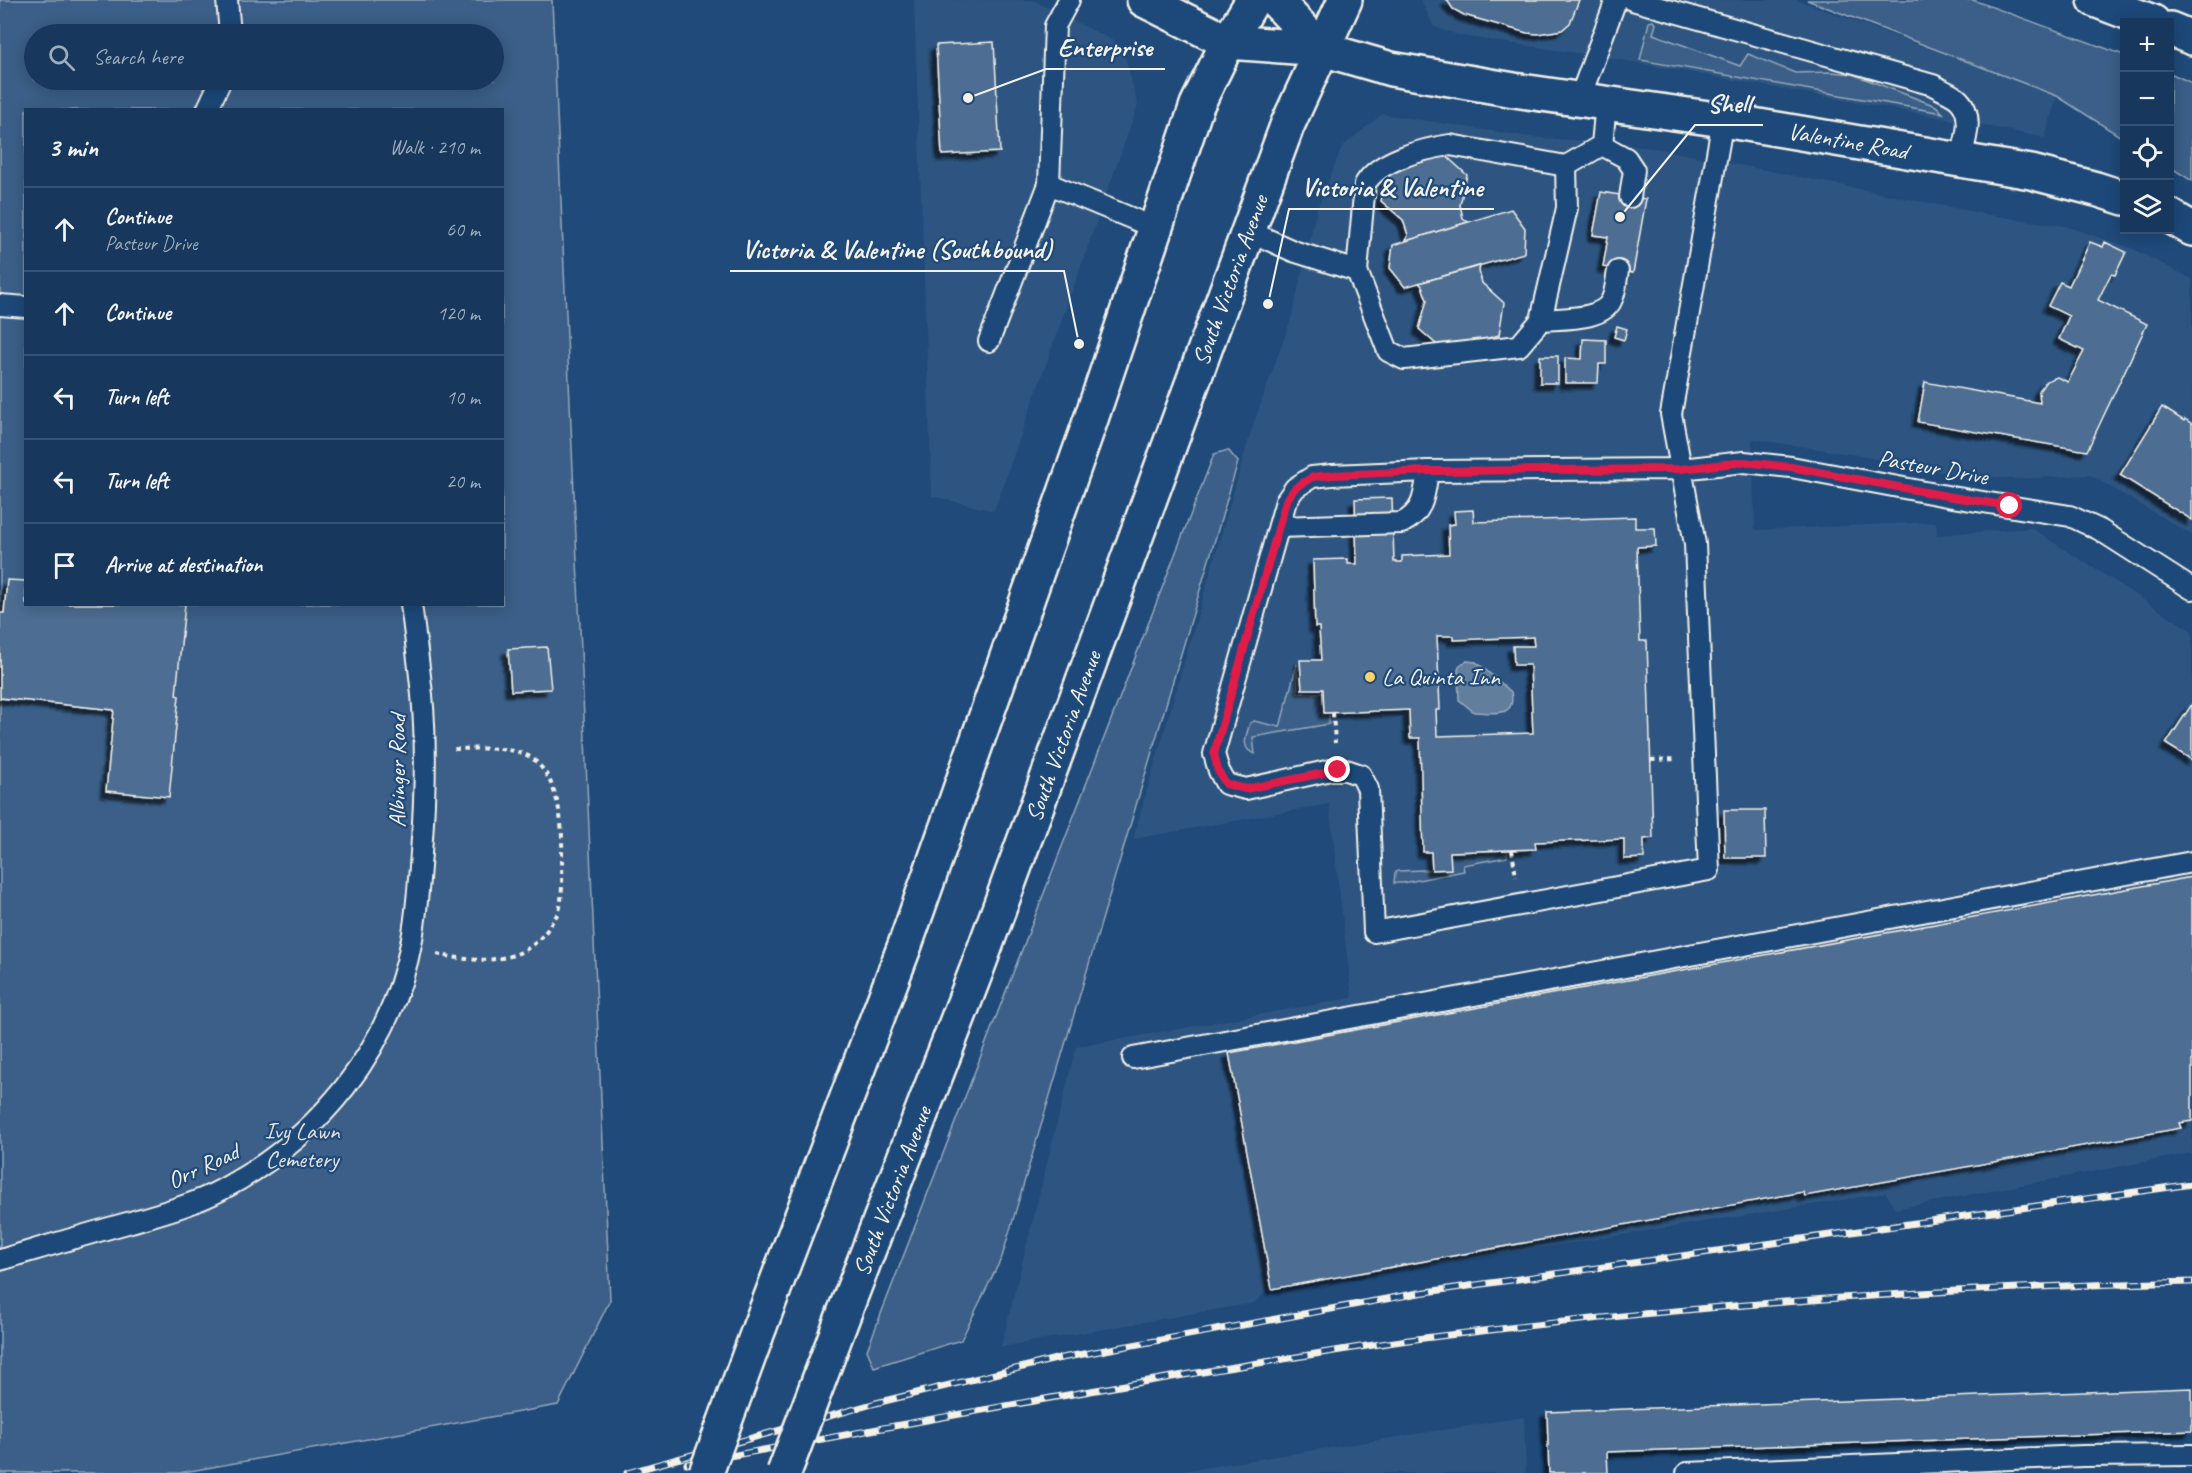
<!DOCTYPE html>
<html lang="en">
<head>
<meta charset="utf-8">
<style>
  :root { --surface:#17385c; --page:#203f62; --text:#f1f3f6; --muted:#9eacbb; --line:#365272 }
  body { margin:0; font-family:Caveat,sans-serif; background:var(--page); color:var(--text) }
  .controls { position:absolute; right:18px; top:18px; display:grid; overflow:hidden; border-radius:0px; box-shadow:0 3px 15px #0003 }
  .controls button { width:54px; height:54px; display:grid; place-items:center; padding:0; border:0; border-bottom:2px solid var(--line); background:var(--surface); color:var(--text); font:30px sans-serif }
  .stop { position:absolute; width:18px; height:18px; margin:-14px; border:4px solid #e11d48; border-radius:50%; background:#fff }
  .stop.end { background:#e11d48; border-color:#fff; box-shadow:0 2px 6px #0008 }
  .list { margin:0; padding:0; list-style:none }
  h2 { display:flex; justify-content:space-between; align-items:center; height:78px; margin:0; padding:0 24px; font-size:26px }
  h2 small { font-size:20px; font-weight:400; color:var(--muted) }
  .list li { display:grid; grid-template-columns:39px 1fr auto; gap:18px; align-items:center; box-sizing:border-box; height:84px; padding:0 24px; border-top:2px solid var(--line) }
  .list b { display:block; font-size:22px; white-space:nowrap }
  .list p { margin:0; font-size:20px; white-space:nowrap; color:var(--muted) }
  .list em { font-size:20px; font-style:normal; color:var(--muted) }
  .icon { flex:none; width:33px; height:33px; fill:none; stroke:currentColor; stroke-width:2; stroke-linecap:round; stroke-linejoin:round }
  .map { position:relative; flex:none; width:2192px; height:1473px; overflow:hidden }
  .search { position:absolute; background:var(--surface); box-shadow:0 3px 15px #0003; left:24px; top:24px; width:480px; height:66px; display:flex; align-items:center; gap:15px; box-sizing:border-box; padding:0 21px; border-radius:33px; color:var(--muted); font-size:22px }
  .panel { position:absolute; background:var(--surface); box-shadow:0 3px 15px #0003; left:24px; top:108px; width:480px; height:498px; border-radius:0px }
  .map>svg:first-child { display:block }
  .built { fill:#2d5581 }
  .green { fill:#3a5f88; stroke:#97a8b8; stroke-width:1.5; fill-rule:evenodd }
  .water { fill:#627e9d; stroke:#9cacbb; stroke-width:1.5 }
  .building { fill:#4d6e92; stroke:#f4f1e8; stroke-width:1.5; fill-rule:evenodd; filter:url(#shadow) }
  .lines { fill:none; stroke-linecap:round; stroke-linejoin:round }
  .lane-casing { stroke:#f4f1e8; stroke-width:24 }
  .secondary-casing { stroke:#f4f1e8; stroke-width:38 }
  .highway-casing { stroke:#f4f1e8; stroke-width:38 }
  .path { stroke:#f4f1e8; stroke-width:4; stroke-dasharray:4.5 4.5; stroke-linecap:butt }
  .lane { stroke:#1f4a7a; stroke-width:20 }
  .secondary { stroke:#1f4a7a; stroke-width:33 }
  .highway { stroke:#1f4a7a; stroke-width:33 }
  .rail-casing { stroke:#f4f1e8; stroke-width:7 }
  .rail { stroke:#1f4a7a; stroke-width:4.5; stroke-dasharray:14; stroke-linecap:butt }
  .secondary-bridge-casing { stroke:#f4f1e8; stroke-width:38; stroke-linecap:butt }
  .secondary-bridge { stroke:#1f4a7a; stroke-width:33 }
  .route { stroke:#e11d48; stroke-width:8 }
  .poi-dot { fill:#ffd166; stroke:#1f4a7a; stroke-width:2 }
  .labels { text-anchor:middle; stroke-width:4.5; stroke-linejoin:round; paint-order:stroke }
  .street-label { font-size:24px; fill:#f4f1e8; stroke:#1f4a7a }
  .poi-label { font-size:24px; fill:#f4f1e8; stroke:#1f4a7a; text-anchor:start }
  .park-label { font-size:24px; fill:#e1e2de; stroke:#1f4a7a }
  .leader { fill:none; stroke:#f4f1e8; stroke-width:2 }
  .callout-dot { fill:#f4f1e8; stroke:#1f4a7a; stroke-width:2 }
  .callout-label { font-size:26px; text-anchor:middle; font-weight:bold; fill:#f4f1e8; stroke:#1f4a7a; stroke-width:4.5; stroke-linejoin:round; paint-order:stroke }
</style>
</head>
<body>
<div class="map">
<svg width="2192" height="1473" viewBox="0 0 2192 1473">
  <defs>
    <filter id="shadow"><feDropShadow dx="-5.5" dy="5.5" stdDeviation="1.5" flood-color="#0009"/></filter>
  </defs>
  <rect width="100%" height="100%" fill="#1f4a7a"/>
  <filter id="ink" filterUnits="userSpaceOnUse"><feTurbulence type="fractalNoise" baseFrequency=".0167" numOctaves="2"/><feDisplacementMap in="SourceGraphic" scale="12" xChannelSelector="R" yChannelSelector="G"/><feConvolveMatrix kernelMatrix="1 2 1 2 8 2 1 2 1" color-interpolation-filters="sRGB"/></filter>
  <g filter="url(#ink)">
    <g class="built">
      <path d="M 914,0 L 1032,0 L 1122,45 L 1138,105 L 994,511 L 932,496 Z"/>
      <path d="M 1421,0 L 1797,0 L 2057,96 L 2045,138 L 1987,126 L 1610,58 L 1461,36 L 1434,27 Z"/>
      <path d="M 1382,114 L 1531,137 L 1597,142 L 1660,149 L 1989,215 L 2065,226 L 2131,248 L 2192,279 L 2192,535 L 2090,475 L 2016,479 L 1947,473 L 1851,454 L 1752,439 L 1755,530 L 1936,522 L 1937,535 L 2031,528 L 2192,631 L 2192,1153 L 1895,1209 L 1886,1193 L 1267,1291 L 1254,1303 L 1001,1347 L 1076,1047 L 1352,998 L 1329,804 L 1133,839 L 1252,428 L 1291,319 L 1317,209 L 1342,147 Z"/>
      <path d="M 1524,1417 L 1526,1473 L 1170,1473 Z"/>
    </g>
    <g class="green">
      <path d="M 0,0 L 552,0 L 610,1300 L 558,1405 L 179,1473 L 0,1473 ZM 34,34 L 494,34 L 494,80 L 34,80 ZM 26,110 L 502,110 L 502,604 L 26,604 Z"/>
      <path d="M 1807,0 L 1973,0 L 2124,55 L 2124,139 L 2057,96 Z"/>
      <path d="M 1653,21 L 1656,24 L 1653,34 L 1740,66 L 1748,54 L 1795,73 L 1831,72 L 1852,74 L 1936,106 L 1943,113 L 1640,60 L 1649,22 Z"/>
      <path d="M 2170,73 L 2192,83 L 2192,181 L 2170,167 Z"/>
      <path d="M 1228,450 L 1238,462 L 1002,1257 L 961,1340 L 874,1367 L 867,1350 L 1214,454 Z"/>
      <path d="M 1297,664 L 1298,693 L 1323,693 L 1324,713 L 1329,713 L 1329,724 L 1253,737 L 1255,754 C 1239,749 1247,734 1250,723 L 1254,721 L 1280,727 Z"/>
      <path d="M 1507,850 L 1507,857 L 1463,865 L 1464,871 L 1403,883 L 1394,883 L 1395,873 L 1398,871 L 1450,869 L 1450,852 Z"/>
    </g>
    <path class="water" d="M 1467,661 L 1476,662 L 1480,665 L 1511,692 C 1517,719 1492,712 1474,712 L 1459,700 L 1458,670 L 1460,665 Z"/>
    <g class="building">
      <path d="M 1447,0 L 1579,0 L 1570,23 L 1562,30 L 1538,34 L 1527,33 L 1464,15 L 1453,9 Z"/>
      <path d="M 994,42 L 1000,152 L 942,155 L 936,45 Z"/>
      <path d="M 1443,153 L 1467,175 L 1460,205 L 1463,218 L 1468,222 L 1406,241 L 1408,235 L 1403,220 L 1381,201 L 1389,169 Z"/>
      <path d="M 1601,192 L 1646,199 L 1633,273 L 1603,267 L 1608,237 L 1593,235 Z"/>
      <path d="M 1511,209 L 1525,228 L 1524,253 L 1405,287 L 1390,268 L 1393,245 Z"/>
      <path d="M 2090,242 L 2103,247 L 2105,242 L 2126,252 L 2115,275 L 2111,274 L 2098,300 L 2147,324 L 2087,451 L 1918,422 L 1925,382 L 2040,403 L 2039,391 L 2046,381 L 2057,377 L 2068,382 L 2084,351 L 2059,339 L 2069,316 L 2048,306 L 2060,282 L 2069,286 Z"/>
      <path d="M 1480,266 L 1479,271 L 1482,283 L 1504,303 L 1499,335 L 1444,351 L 1419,329 L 1427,300 L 1422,286 L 1419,283 Z"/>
      <path d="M 1617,326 L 1627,329 L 1624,340 L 1614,337 Z"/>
      <path d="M 1583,339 L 1606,340 L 1606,364 L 1599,364 L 1598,383 L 1565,383 L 1565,358 L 1582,359 Z"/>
      <rect x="1540" y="356" width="18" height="27"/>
      <path d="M 2162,407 L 2184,421 L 2185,419 L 2192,424 L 2192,520 L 2120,475 Z"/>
      <path d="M 1392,498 L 1394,562 L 1402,562 L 1402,556 L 1449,554 L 1448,525 L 1455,524 L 1454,511 L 1473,510 L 1474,522 L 1635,517 L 1635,528 L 1655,528 L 1656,546 L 1637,547 L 1640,641 L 1647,641 L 1653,838 L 1644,839 L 1644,858 L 1624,859 L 1624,839 L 1535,842 L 1536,849 L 1450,852 L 1451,869 L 1432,870 L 1431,852 L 1423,852 L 1420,738 L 1410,738 L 1409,710 L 1324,713 L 1323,689 L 1302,689 L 1300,660 L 1321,660 L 1319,627 L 1315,627 L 1313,560 L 1348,559 L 1348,564 L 1357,564 L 1355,499 ZM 1437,636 L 1453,636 L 1453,640 L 1533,637 L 1534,646 L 1513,646 L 1514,665 L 1530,665 L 1533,733 L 1437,736 L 1436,710 L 1440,710 Z"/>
      <path d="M 7,580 L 26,581 L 26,604 L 185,604 L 176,695 L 179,696 L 169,797 L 106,791 L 114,710 L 0,698 L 0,613 L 4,613 Z"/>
      <path d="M 547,647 L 551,689 L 511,691 L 508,649 Z"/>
      <path d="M 2192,704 L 2192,760 L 2166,744 Z"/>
      <path d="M 1724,810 L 1765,810 L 1766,858 L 1725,858 Z"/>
      <path d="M 2192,877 L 2192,1121 L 2179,1123 L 2181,1128 L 1805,1196 L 1803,1192 L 1272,1289 L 1229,1053 Z"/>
      <path d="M 2192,1388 L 2192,1431 L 1607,1452 L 1608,1473 L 1549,1473 L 1547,1412 Z"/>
    </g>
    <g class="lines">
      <g class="lane-casing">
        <g id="lane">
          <path d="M 227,0 L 230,34"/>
          <path d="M 1069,0 L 1055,26 L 1049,184 L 1155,228"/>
          <path d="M 1632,0 L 1933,85 C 1941,90 1953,94 1959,100 C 1975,116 1965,142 1960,161"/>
          <path d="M 1579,100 L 1616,0"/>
          <path d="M 207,110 L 221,80"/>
          <path d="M 1723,120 L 1671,414 L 1695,544 L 1709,870 L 1374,932 L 1368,789 L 1361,775 L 1346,770 L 1331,770 L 1246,789 L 1226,784 L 1219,771 L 1214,754 L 1286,501 L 1295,488 L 1312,477 L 1332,475 L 1428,471 L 1681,469 L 1744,462 L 1791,467 L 1952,497 L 2070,516 L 2100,530 L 2192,589"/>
          <path d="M 1602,145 L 1626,158 L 1634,170 L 1630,197"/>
          <path d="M 1249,231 L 1293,251 L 1357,271 L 1388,351 L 1404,359 L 1519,346 L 1541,320 L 1567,208 L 1566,166 L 1602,145 L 1606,103"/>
          <path d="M 1357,271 L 1365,184 C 1379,160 1423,149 1450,145 L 1566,166"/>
          <path d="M 0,305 L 26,307"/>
          <path d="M 1541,320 C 1561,318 1604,321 1612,299 C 1616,291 1616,280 1618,271"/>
          <path d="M 989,341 L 1049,184"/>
          <path d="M 1279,527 L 1402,523 C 1425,511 1424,494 1428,471"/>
          <path d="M 1133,1058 L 2192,862"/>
          <path d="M 0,1260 C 44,1247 87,1234 131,1222 C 161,1213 193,1205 221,1190 C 318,1139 392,1049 412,939 C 417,911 419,882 421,853 C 425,801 427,748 422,695 C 419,665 415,635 411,604"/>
          <path d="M 1687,1473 L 2083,1456 L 2192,1455"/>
        </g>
      </g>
      <g class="secondary-casing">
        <g id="secondary">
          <path d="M 1144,0 L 1228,42 L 1322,49 L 1391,69 L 1514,90 L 1723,120 L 2031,172 L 2096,189 L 2124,198"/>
          <path d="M 1275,0 L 1322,49"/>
          <path d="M 2170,216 L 2192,229"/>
          <path d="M 845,1311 L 977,969 L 1287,126 L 1345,0"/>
          <path d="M 760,1326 L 905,945 L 1090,422 L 1197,105 L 1228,42 L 1253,0"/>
        </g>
      </g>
      <g class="highway-casing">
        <g id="highway">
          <path d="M 2095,0 L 2153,22"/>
          <path d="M 2170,29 L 2192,38"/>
        </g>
      </g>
      <g class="path">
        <path d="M 1333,713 L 1335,743"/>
        <path d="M 1651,760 L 1677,759"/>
        <path d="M 1512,850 L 1516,877"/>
        <path d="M 437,954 C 476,963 525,966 549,927 C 552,921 559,914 560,907 C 563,890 562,870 562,852 C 563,822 558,779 533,759 C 515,745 474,749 452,749"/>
      </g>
      <use href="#lane" class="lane"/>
      <use href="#secondary" class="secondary"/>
      <use href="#highway" class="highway"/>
      <g class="rail-casing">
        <g id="rail">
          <path d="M 687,1464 C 855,1433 1022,1402 1190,1374 C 1268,1362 1346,1348 1424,1338 C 1679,1306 1935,1288 2192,1282"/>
          <path d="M 627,1473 L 876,1403 L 1056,1359 L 1419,1293 L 2192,1184"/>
        </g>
      </g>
      <use href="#rail" class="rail"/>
      <g class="secondary-bridge-casing">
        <g id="secondary-bridge">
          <path d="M 706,1473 L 760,1326"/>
          <path d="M 784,1473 L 845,1311"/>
        </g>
      </g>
      <use href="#secondary-bridge" class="secondary-bridge"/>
    </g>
  </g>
  <g class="lines" filter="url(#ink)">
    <path class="route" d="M 1338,770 L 1246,789 L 1226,784 L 1218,771 L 1214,754 L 1286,501 L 1295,488 L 1312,477 L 1332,475 L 1428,471 L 1681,469 L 1744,462 L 1791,467 L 1952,497 L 2010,506"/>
  </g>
  <circle class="poi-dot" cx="1370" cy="677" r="6"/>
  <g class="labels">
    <g class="street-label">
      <text transform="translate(1848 141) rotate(10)" y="8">Valentine Road</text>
      <text transform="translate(1230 280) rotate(-70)" y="8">South Victoria Avenue</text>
      <text transform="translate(1933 467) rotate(10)" y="8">Pasteur Drive</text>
      <text transform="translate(1063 736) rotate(-70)" y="8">South Victoria Avenue</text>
      <text transform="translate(397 771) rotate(-90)" y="8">Albinger Road</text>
      <text transform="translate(203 1166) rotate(-25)" y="8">Orr Road</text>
      <text transform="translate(892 1191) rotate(-69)" y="8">South Victoria Avenue</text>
    </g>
    <g class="poi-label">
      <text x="1382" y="685">La Quinta Inn</text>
    </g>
    <g class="park-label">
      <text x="302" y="1139">Ivy Lawn<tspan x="302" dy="28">Cemetery</tspan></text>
    </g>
  </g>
  <path class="leader" d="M968 98L1046 69H1165M1620 217L1695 125H1763M1268 304L1289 209H1494M1079 344L1064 271H730"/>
  <g class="callout-dot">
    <circle cx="968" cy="98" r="6"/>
    <circle cx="1620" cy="217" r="6"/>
    <circle cx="1268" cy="304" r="6"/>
    <circle cx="1079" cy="344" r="6"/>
  </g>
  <g class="callout-label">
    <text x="1105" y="56">Enterprise</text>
    <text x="1729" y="112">Shell</text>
    <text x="1392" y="196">Victoria &amp; Valentine</text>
    <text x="897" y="258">Victoria &amp; Valentine (Southbound)</text>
  </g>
</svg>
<div class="controls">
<button>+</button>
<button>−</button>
<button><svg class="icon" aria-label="locate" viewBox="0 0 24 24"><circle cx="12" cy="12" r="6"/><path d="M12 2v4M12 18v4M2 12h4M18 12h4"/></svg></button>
<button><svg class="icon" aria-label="layers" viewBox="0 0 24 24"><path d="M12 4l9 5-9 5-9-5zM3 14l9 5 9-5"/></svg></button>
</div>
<div class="stop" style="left:2010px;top:506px"></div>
<div class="stop end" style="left:1338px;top:770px"></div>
<div class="search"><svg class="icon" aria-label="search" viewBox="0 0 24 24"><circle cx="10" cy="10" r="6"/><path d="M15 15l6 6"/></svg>Search here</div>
<section class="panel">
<h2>3 min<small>Walk · 210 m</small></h2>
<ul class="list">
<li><svg class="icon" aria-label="ahead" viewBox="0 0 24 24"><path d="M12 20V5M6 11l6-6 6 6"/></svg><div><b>Continue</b><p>Pasteur Drive</p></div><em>60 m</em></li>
<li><svg class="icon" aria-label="ahead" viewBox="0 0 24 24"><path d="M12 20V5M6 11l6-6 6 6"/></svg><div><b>Continue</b></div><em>120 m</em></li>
<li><svg class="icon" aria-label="left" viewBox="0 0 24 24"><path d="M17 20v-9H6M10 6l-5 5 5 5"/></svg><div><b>Turn left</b></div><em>10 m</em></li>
<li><svg class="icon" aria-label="left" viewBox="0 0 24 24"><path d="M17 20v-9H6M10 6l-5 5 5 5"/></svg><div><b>Turn left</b></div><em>20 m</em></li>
<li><svg class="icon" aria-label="arrive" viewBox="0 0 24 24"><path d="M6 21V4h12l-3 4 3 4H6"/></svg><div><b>Arrive at destination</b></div></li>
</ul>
</section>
</div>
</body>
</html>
